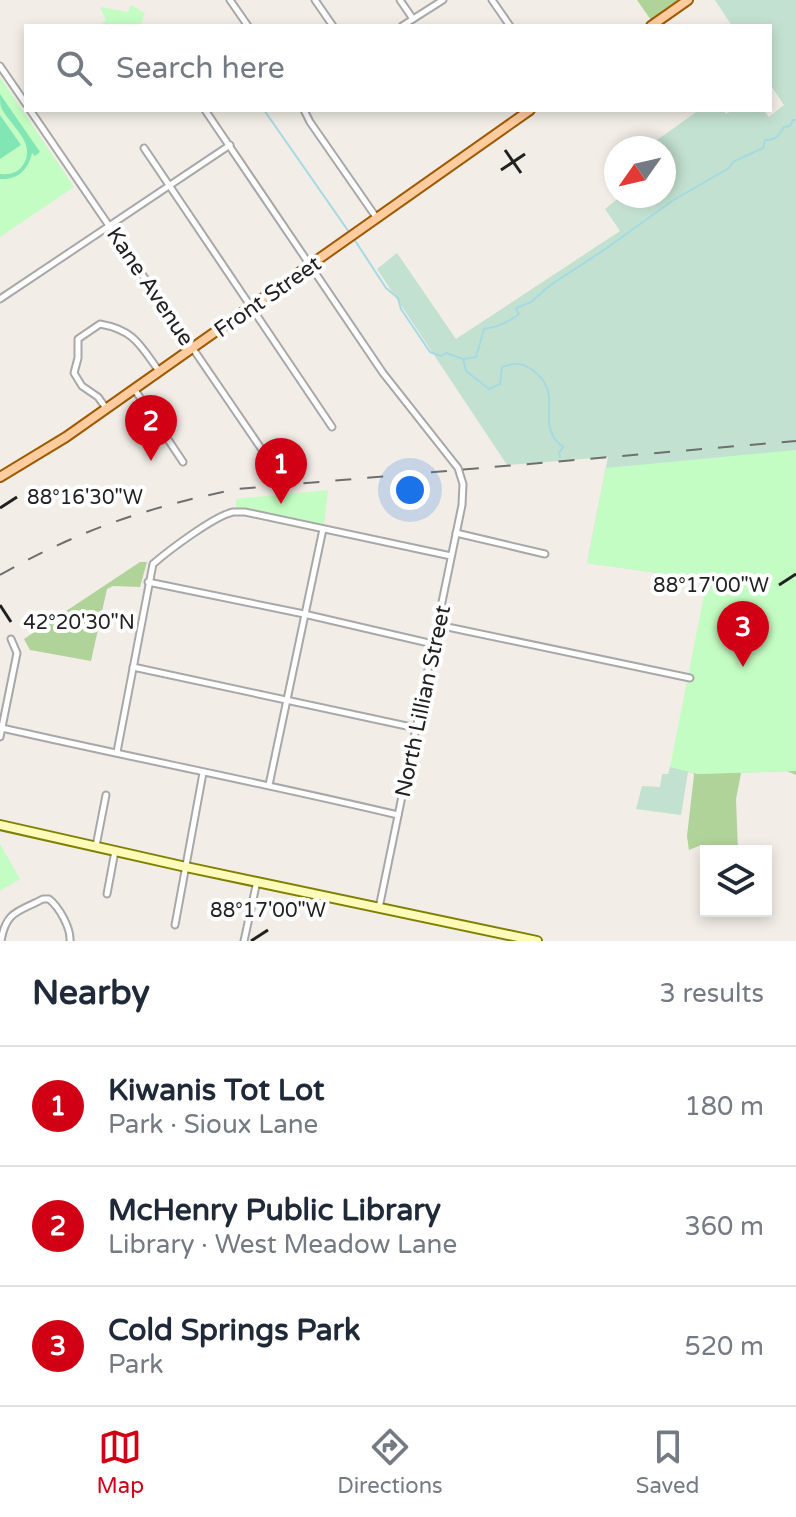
<!DOCTYPE html>
<html lang="en">
<head>
<meta charset="utf-8">
<style>
  :root { --surface:#fff; --page:#f6f6f7; --text:#1f2937; --muted:#747a83; --line:#e0e1e3; --accent:#d20015 }
  body { margin:0; font-family:"Varela Round",sans-serif; background:var(--page); color:var(--text) }
  .controls { position:absolute; right:24px; bottom:24px; display:grid; overflow:hidden; border-radius:0px; box-shadow:0 4px 12px #0003 }
  .controls button { width:72px; height:72px; display:grid; place-items:center; padding:0; border:0; border-bottom:2px solid var(--line); background:var(--surface); color:var(--text); font:40px sans-serif }
  .compass { position:absolute; left:604px; top:136px; width:72px; height:72px; border-radius:50%; background:var(--surface); box-shadow:0 4px 12px #0003; rotate:236deg }
  .you { position:absolute; left:410px; top:490px; width:28px; height:28px; margin:-20px; border:6px solid #fff; border-radius:50%; background:#1a73e8; box-shadow:0 0 0 12px #1a73e833 }
  .badge { display:grid; place-items:center; width:52px; height:52px; border-radius:50%; background:var(--accent); color:#fff; font-size:26px; font-weight:700 }
  .pin { position:absolute; translate:-50% -66px; filter:drop-shadow(0 2px 4px #0008) }
  .pin::after { content:''; position:absolute; top:42px; width:28px; height:24px; background:inherit; clip-path:polygon(0 0,100% 0,50% 100%) }
  .list { margin:0; padding:0; list-style:none }
  h2 { display:flex; justify-content:space-between; align-items:center; height:104px; margin:0; padding:0 32px; font-size:34px }
  h2 small { font-size:26px; font-weight:400; color:var(--muted) }
  .list li { display:grid; grid-template-columns:52px 1fr auto; gap:24px; align-items:center; box-sizing:border-box; height:120px; padding:0 32px; border-top:2px solid var(--line) }
  .list b { display:block; font-size:30px; white-space:nowrap }
  .list p { margin:0; font-size:26px; white-space:nowrap; color:var(--muted) }
  .list em { font-size:26px; font-style:normal; color:var(--muted) }
  .icon { flex:none; width:44px; height:44px; fill:none; stroke:currentColor; stroke-width:2; stroke-linecap:round; stroke-linejoin:round }
  .map { position:relative; flex:none; width:796px; height:941px; overflow:hidden }
  .search { position:absolute; background:var(--surface); box-shadow:0 4px 12px #0003; left:24px; right:24px; top:24px; height:88px; display:flex; align-items:center; gap:20px; box-sizing:border-box; padding:0 28px; border-radius:0px; color:var(--muted); font-size:30px }
  .sheet { height:464px; background:var(--surface) }
  nav { display:flex; justify-content:space-around; align-items:center; box-sizing:border-box; height:112px; border-top:2px solid var(--line); background:var(--surface); font-size:22px; color:var(--muted) }
  nav a { display:grid; justify-items:center; gap:4px }
  nav .on { color:var(--accent) }
  .map>svg:first-child { display:block }
  .forest { fill:#b0d399 }
  .wetland { fill:#c3e1d0 }
  .park { fill:#c4fdc3 }
  .pitch { fill:#81e5b4 }
  .lines { fill:none; stroke-linecap:round; stroke-linejoin:round }
  .stream { stroke:#a5dae2; stroke-width:2 }
  .street-casing { stroke:#a8a8a8; stroke-width:9 }
  .secondary-casing { stroke:#7f8000; stroke-width:12 }
  .primary-casing { stroke:#9e5a00; stroke-width:12 }
  .street { stroke:#fff; stroke-width:5 }
  .secondary { stroke:#fefab9; stroke-width:8 }
  .primary { stroke:#ffcc9f; stroke-width:8 }
  .rail { stroke:#6f6f6f; stroke-width:2; stroke-dasharray:16 16; stroke-linecap:butt }
  .ticks { fill:none; stroke:#212121; stroke-width:3 }
  .labels { text-anchor:middle; stroke-width:8; stroke-linejoin:round; paint-order:stroke }
  .street-label { font-size:22px; fill:#212121; stroke:#fff }
  .ticks-label { font-size:20px; text-anchor:middle; fill:#212121; stroke:#fff; stroke-width:8; stroke-linejoin:round; paint-order:stroke }
</style>
</head>
<body>
<div class="map">
<svg width="796" height="941" viewBox="0 0 796 941">
  <rect width="100%" height="100%" fill="#f2ede7"/>
  <g class="forest">
    <path d="M 637,0 L 679,0 L 651,20 Z"/>
    <path d="M 140,562 L 147,562 L 140,587 L 113,586 L 107,589 L 91,661 L 30,650 L 24,639 Z"/>
    <path d="M 796,656 L 796,775 L 772,765 L 743,763 L 736,799 L 738,851 L 706,852 L 701,845 L 689,850 L 687,836 L 694,775 L 687,754 Z"/>
  </g>
  <path class="wetland" d="M 715,0 L 796,0 L 796,771 L 698,774 L 688,772 L 681,815 L 636,809 L 642,786 L 660,787 L 662,774 L 668,774 L 692,691 L 691,678 L 707,580 L 587,563 L 608,457 L 507,465 L 377,269 L 397,253 L 456,339 L 620,231 L 605,209 L 621,196 L 664,196 L 664,148 L 646,148 L 699,110 L 723,110 L 726,114 L 733,110 L 763,110 L 769,117 L 784,105 L 770,84 L 770,26 L 732,26 Z"/>
  <g class="park">
    <path d="M 131,5 L 145,13 L 140,26 L 104,26 L 102,23 L 106,20 L 100,7 L 128,12 Z"/>
    <path d="M 0,77 L 74,187 L 0,237 Z"/>
    <path d="M 796,450 L 796,771 L 698,774 L 670,767 L 707,580 L 587,563 L 606,468 Z"/>
    <path d="M 328,490 L 324,527 L 236,509 L 236,499 Z"/>
    <path d="M 0,844 L 20,879 L 0,891 Z"/>
  </g>
  <g class="pitch">
    <path d="M 0,94 L 40,152 L 35,156 L 32,153 C 28,170 18,180 0,179 L 0,174 C 9,175 18,173 23,165 C 38,143 9,125 1,107 C 0,103 0,98 0,94 Z"/>
    <path d="M 0,115 L 21,145 L 0,159 Z"/>
  </g>
  <g class="lines">
    <g class="stream">
      <path d="M 264,110 L 349,232"/>
      <path d="M 354,239 L 386,288 L 398,298 L 401,309 L 430,352 L 441,356 L 446,353 L 463,359 L 466,371 L 489,389 L 500,384 L 502,367 C 514,363 521,362 531,369 C 563,391 540,415 554,438 C 557,442 560,444 563,447 L 559,453 L 560,457"/>
      <path d="M 463,359 L 476,357 L 484,329 C 497,327 509,322 519,314 L 516,308 L 531,302 L 549,286 L 604,250 L 672,201 L 729,168 L 733,162 L 763,148 L 765,140 C 776,140 779,136 784,127 L 790,126 L 793,120 L 796,120"/>
    </g>
    <g class="street-casing">
      <g id="street">
        <path d="M 230,0 L 248,26"/>
        <path d="M 315,0 L 333,26"/>
        <path d="M 400,0 L 413,19"/>
        <path d="M 492,0 L 510,26"/>
        <path d="M 402,26 L 443,0"/>
        <path d="M 0,66 L 26,104"/>
        <path d="M 30,110 L 271,463"/>
        <path d="M 205,110 L 383,373 L 458,468 L 463,484 L 462,505 L 379,908"/>
        <path d="M 304,110 L 310,122 L 376,217"/>
        <path d="M 144,148 L 332,427"/>
        <path d="M 0,299 L 230,145"/>
        <path d="M 135,390 L 183,462"/>
        <path d="M 106,408 L 98,397 L 82,386 L 74,373 L 78,358 L 78,339 L 100,324 C 134,330 140,345 159,371"/>
        <path d="M 456,533 L 545,554"/>
        <path d="M 148,582 L 304,614 L 433,644"/>
        <path d="M 438,625 L 690,678"/>
        <path d="M 133,667 L 416,728"/>
        <path d="M 2,728 C 134,758 267,784 398,815"/>
        <path d="M 0,737 L 17,653 L 11,639"/>
        <path d="M 117,752 L 153,564 C 168,551 214,516 233,512 C 234,512 244,512 245,512 L 451,556"/>
        <path d="M 269,785 L 323,529"/>
        <path d="M 96,846 L 106,795"/>
        <path d="M 107,894 L 115,851"/>
        <path d="M 175,925 L 203,773"/>
        <path d="M 1,941 C 6,911 18,912 43,899 L 49,899 C 59,907 71,928 70,941"/>
        <path d="M 244,941 L 257,881"/>
      </g>
    </g>
    <g class="secondary-casing">
      <path id="secondary" d="M 0,825 L 186,867 L 537,941"/>
    </g>
    <g class="primary-casing">
      <g id="primary">
        <path d="M 651,26 L 688,0"/>
        <path d="M 0,477 L 66,437 L 530,110"/>
      </g>
    </g>
    <use href="#street" class="street"/>
    <use href="#secondary" class="secondary"/>
    <use href="#primary" class="primary"/>
    <path class="rail" d="M 0,575 C 79,530 148,507 237,489 L 796,441"/>
  </g>
  <path class="ticks" d="M 505,150 L 521,173M 501,170 L 525,154M 0,508 L 17,497M 779,585 L 796,574M 0,605 L 11,622M 251,941 L 268,930"/>
  <g class="labels">
    <g class="street-label">
      <text transform="translate(151 286) rotate(56)" y="8">Kane Avenue</text>
      <text transform="translate(267 296) rotate(-35)" y="8">Front Street</text>
      <text transform="translate(422 701) rotate(-78)" y="8">North Lillian Street</text>
    </g>
  </g>
  <g class="ticks-label">
    <text x="85" y="504">88°16'30"W</text>
    <text x="711" y="592">88°17'00"W</text>
    <text x="79" y="629">42°20'30"N</text>
    <text x="268" y="917">88°17'00"W</text>
  </g>
</svg>
<div class="controls">
<button><svg class="icon" aria-label="layers" viewBox="0 0 24 24"><path d="M12 4l9 5-9 5-9-5zM3 14l9 5 9-5"/></svg></button>
</div>
<svg class="compass" viewBox="-18 -18 36 36"><path d="M0-13l5 13h-10z" fill="#e53935"/><path d="M0 13l5-13h-10z" fill="#747a83"/></svg>
<div class="you"></div>
<div class="pin badge" style="left:281px;top:504px">1</div>
<div class="pin badge" style="left:151px;top:461px">2</div>
<div class="pin badge" style="left:743px;top:667px">3</div>
<div class="search"><svg class="icon" aria-label="search" viewBox="0 0 24 24"><circle cx="10" cy="10" r="6"/><path d="M15 15l6 6"/></svg>Search here</div>
</div>
<section class="sheet">
<h2>Nearby<small>3 results</small></h2>
<ul class="list">
<li><span class="badge">1</span><div><b>Kiwanis Tot Lot</b><p>Park · Sioux Lane</p></div><em>180 m</em></li>
<li><span class="badge">2</span><div><b>McHenry Public Library</b><p>Library · West Meadow Lane</p></div><em>360 m</em></li>
<li><span class="badge">3</span><div><b>Cold Springs Park</b><p>Park</p></div><em>520 m</em></li>
</ul>
</section>
<nav>
<a class="on"><svg class="icon" aria-label="map" viewBox="0 0 24 24"><path d="M3 6l6-2 6 2 6-2v14l-6 2-6-2-6 2zM9 4v14M15 6v14"/></svg>Map</a>
<a><svg class="icon" aria-label="directions" viewBox="0 0 24 24"><path d="M12 3l9 9-9 9-9-9zM9 14v-3h6M13 9l2 2-2 2"/></svg>Directions</a>
<a><svg class="icon" aria-label="saved" viewBox="0 0 24 24"><path d="M7 4h10v16l-5-4-5 4z"/></svg>Saved</a>
</nav>
</body>
</html>
